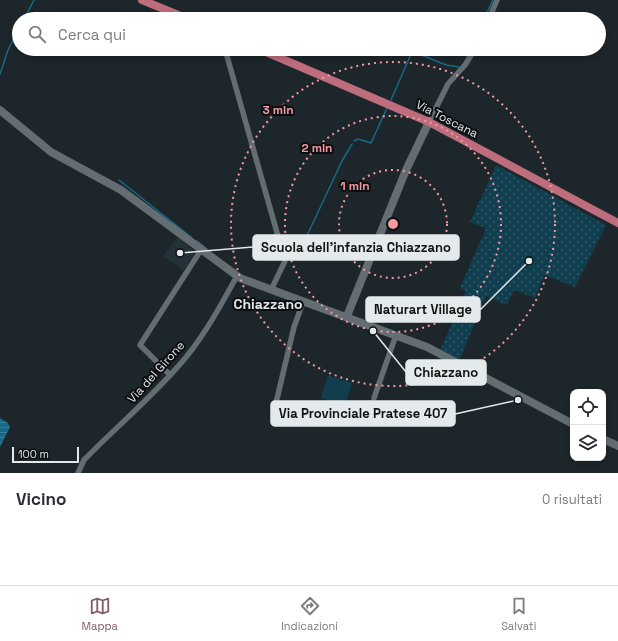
<!DOCTYPE html>
<html lang="it">
<head>
<meta charset="utf-8">
<style>
  :root { --surface:#fff; --page:#f2f2f3; --text:#2b2b33; --muted:#7c7c81; --line:#e1e1e2; --accent:#855d65 }
  body { margin:0; font-family:"Space Grotesk",sans-serif; background:var(--page); color:var(--text) }
  .controls { position:absolute; right:12px; bottom:12px; display:grid; overflow:hidden; border-radius:8px; box-shadow:0 2px 6px #0003 }
  .controls button { width:36px; height:36px; display:grid; place-items:center; padding:0; border:0; border-bottom:1px solid var(--line); background:var(--surface); color:var(--text); font:20px sans-serif }
  .scale { position:absolute; left:12px; bottom:10px; width:67px; box-sizing:border-box; padding-left:4px; border:2px solid #e4e9ec; border-top:0; font-size:11px; line-height:14px; white-space:nowrap; color:#e4e9ec; -webkit-text-stroke:3px #0b0e10; paint-order:stroke }
  .list { margin:0; padding:0; list-style:none }
  h2 { display:flex; justify-content:space-between; align-items:center; height:52px; margin:0; padding:0 16px; font-size:17px }
  h2 small { font-size:13px; font-weight:400; color:var(--muted) }
  .icon { flex:none; width:22px; height:22px; fill:none; stroke:currentColor; stroke-width:2; stroke-linecap:round; stroke-linejoin:round }
  .map { position:relative; flex:none; width:618px; height:473px; overflow:hidden }
  .search { position:absolute; background:var(--surface); box-shadow:0 2px 6px #0003; left:12px; right:12px; top:12px; height:44px; display:flex; align-items:center; gap:10px; box-sizing:border-box; padding:0 14px; border-radius:22px; color:var(--muted); font-size:15px }
  .sheet { height:112px; background:var(--surface) }
  nav { display:flex; justify-content:space-around; align-items:center; box-sizing:border-box; height:56px; border-top:1px solid var(--line); background:var(--surface); font-size:11px; color:var(--muted) }
  nav a { display:grid; justify-items:center; gap:2px }
  nav .on { color:var(--accent) }
  .map>svg:first-child { display:block }
  .built { fill:#233239 }
  .grass { fill:url(#grass-dots) }
  .pitch { fill:#103e4f }
  .water { fill:url(#water-rules) }
  .lines { fill:none; stroke-linecap:round; stroke-linejoin:round }
  .stream { stroke:#176987; stroke-width:1.5 }
  .street { stroke:#636d72; stroke-width:5.5 }
  .secondary { stroke:#636d72; stroke-width:8 }
  .primary { stroke:#be6d7c; stroke-width:8 }
  .ring { fill:none; stroke:#f49aa3; stroke-width:2; stroke-dasharray:2 4 }
  .labels { text-anchor:middle; stroke-width:4; stroke-linejoin:round; paint-order:stroke }
  .street-label { font-size:12px; fill:#e4e9ec; stroke:#0b0e10 }
  .quarter-label { font-size:14px; font-weight:bold; fill:#e4e9ec; stroke:#0b0e10 }
  .centre { fill:#f49aa3; stroke:#0b0e10; stroke-width:2 }
  .ring-label { font-size:12px; text-anchor:middle; font-weight:bold; fill:#f49aa3; stroke:#0b0e10; stroke-width:4; stroke-linejoin:round; paint-order:stroke }
  .leader { fill:none; stroke:#e4e9ec; stroke-width:1.5 }
  .callout-dot { fill:#e4e9ec; stroke:#0b0e10; stroke-width:1.5 }
  .callout { fill:#e4e9ec; stroke:#e4e9ec; stroke-width:1.5 }
  .callout-label { font-size:13px; text-anchor:middle; font-weight:bold; fill:#111 }
</style>
</head>
<body>
<div class="map">
<svg width="618" height="473" viewBox="0 0 618 473">
  <defs>
    <pattern id="grass-dots" width="8" height="8" patternUnits="userSpaceOnUse"><rect width="8" height="8" fill="#103e4f"/><path d="M2 2h.1M6 6h.1" fill="none" stroke="#335a68" stroke-width="1.8" stroke-linecap="round"/></pattern>
    <pattern id="water-rules" width="6" height="5" patternUnits="userSpaceOnUse"><rect width="6" height="5" fill="#176987"/><path d="M0 2.5h6" fill="none" stroke="#397e98"/></pattern>
  </defs>
  <rect width="100%" height="100%" fill="#1d262a"/>
  <path class="built" d="M 178,237 L 195,252 L 184,270 L 163,256 Z"/>
  <path class="grass" d="M 496,165 L 606,225 L 575,287 L 544,275 L 535,298 L 514,290 L 507,305 L 486,296 L 459,361 L 440,351 L 466,291 L 460,288 L 486,228 L 470,222 Z"/>
  <path class="pitch" d="M 328,375 L 352,383 L 345,405 L 321,398 Z"/>
  <path class="water" d="M 0,418 L 8,423 L 10,427 L 0,447 Z"/>
  <g class="lines">
    <g class="stream">
      <path d="M 24,19 L 34,0"/>
      <path d="M 484,19 L 493,0"/>
      <path d="M 414,52 L 446,65 L 459,67"/>
      <path d="M 467,57 L 471,49"/>
      <path d="M 0,74 L 8,50 L 19,28"/>
      <path d="M 391,100 L 411,54"/>
      <path d="M 354,141 L 358,139 L 371,143 L 387,108"/>
      <path d="M 119,180 L 191,237"/>
      <path d="M 197,241 L 207,249"/>
      <path d="M 304,242 L 342,161 L 352,144"/>
    </g>
    <g class="street">
      <path d="M 489,19 L 497,0"/>
      <path d="M 225,49 L 285,261 L 271,290"/>
      <path d="M 429,122 L 448,84 L 465,65 L 475,49"/>
      <path d="M 170,375 L 140,345 L 201,250"/>
      <path d="M 374,398 L 396,335"/>
      <path d="M 276,403 L 294,327 L 303,302"/>
      <path d="M 78,473 L 84,460 C 118,425 156,394 187,356 C 207,331 222,303 237,276"/>
    </g>
    <g class="secondary">
      <path d="M 0,110 L 51,152 L 121,190 L 240,278 L 427,347 L 573,424"/>
      <path d="M 347,316 L 406,170 L 429,122"/>
      <path d="M 603,439 L 618,446"/>
    </g>
    <g class="primary">
      <path d="M 142,0 L 188,19"/>
      <path d="M 259,49 L 429,122 L 618,223"/>
    </g>
  </g>
  <g class="ring">
    <circle cx="393" cy="224" r="54"/>
    <circle cx="393" cy="224" r="108"/>
    <circle cx="393" cy="224" r="162"/>
  </g>
  <g class="labels">
    <g class="street-label">
      <text transform="translate(447 119) rotate(27)" y="4">Via Toscana</text>
      <text transform="translate(156 372) rotate(-48)" y="4">Via del Girone</text>
    </g>
    <g class="quarter-label">
      <text x="268" y="309">Chiazzano</text>
    </g>
  </g>
  <circle cx="393" cy="224" r="6" class="centre"/>
  <g class="ring-label">
    <text x="278" y="114">3 min</text>
    <text x="317" y="152">2 min</text>
    <text x="355" y="190">1 min</text>
  </g>
  <path class="leader" d="M180 253L253 247M529 261L480 310M373 331L406 372M518 400L455 414"/>
  <g class="callout-dot">
    <circle cx="180" cy="253" r="4"/>
    <circle cx="529" cy="261" r="4"/>
    <circle cx="373" cy="331" r="4"/>
    <circle cx="518" cy="400" r="4"/>
  </g>
  <g class="callout">
    <rect x="253" y="235" width="206" height="25" rx="4"/>
    <rect x="366" y="297" width="114" height="25" rx="4"/>
    <rect x="406" y="360" width="80" height="25" rx="4"/>
    <rect x="271" y="401" width="184" height="25" rx="4"/>
  </g>
  <g class="callout-label">
    <text x="356" y="252">Scuola dell'infanzia Chiazzano</text>
    <text x="423" y="314">Naturart Village</text>
    <text x="446" y="377">Chiazzano</text>
    <text x="363" y="418">Via Provinciale Pratese 407</text>
  </g>
</svg>
<div class="controls">
<button><svg class="icon" aria-label="locate" viewBox="0 0 24 24"><circle cx="12" cy="12" r="6"/><path d="M12 2v4M12 18v4M2 12h4M18 12h4"/></svg></button>
<button><svg class="icon" aria-label="layers" viewBox="0 0 24 24"><path d="M12 4l9 5-9 5-9-5zM3 14l9 5 9-5"/></svg></button>
</div>
<div class="scale">100 m</div>
<div class="search"><svg class="icon" aria-label="search" viewBox="0 0 24 24"><circle cx="10" cy="10" r="6"/><path d="M15 15l6 6"/></svg>Cerca qui</div>
</div>
<section class="sheet">
<h2>Vicino<small>0 risultati</small></h2>
<ul class="list">
</ul>
</section>
<nav>
<a class="on"><svg class="icon" aria-label="map" viewBox="0 0 24 24"><path d="M3 6l6-2 6 2 6-2v14l-6 2-6-2-6 2zM9 4v14M15 6v14"/></svg>Mappa</a>
<a><svg class="icon" aria-label="directions" viewBox="0 0 24 24"><path d="M12 3l9 9-9 9-9-9zM9 14v-3h6M13 9l2 2-2 2"/></svg>Indicazioni</a>
<a><svg class="icon" aria-label="saved" viewBox="0 0 24 24"><path d="M7 4h10v16l-5-4-5 4z"/></svg>Salvati</a>
</nav>
</body>
</html>
